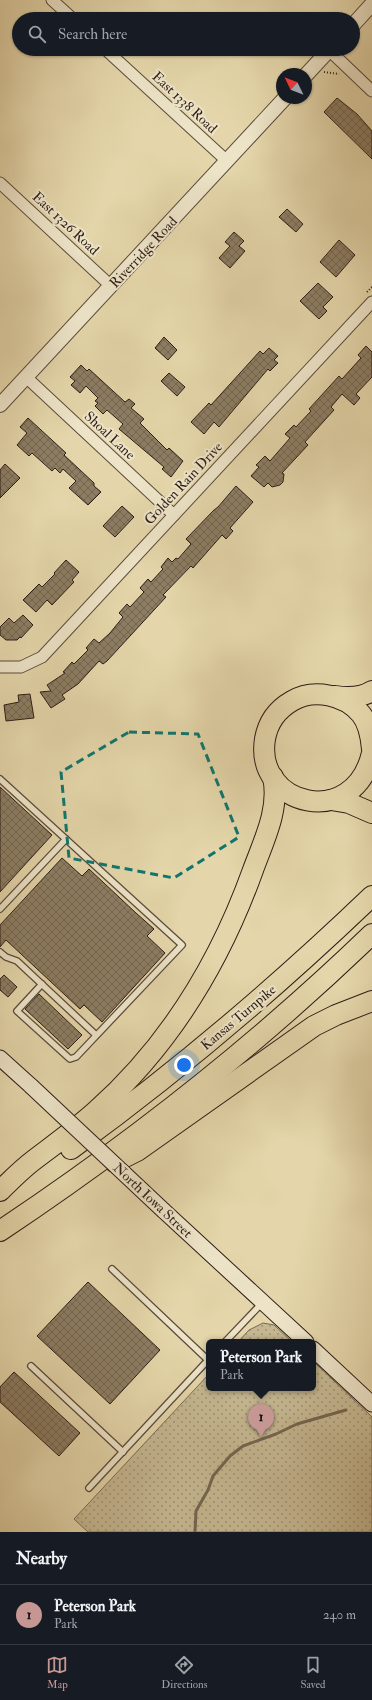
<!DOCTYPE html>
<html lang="en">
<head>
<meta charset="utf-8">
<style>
  :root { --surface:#171b24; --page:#20242c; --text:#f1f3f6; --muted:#9ea1a6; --line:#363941; --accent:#c59692 }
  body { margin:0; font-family:"IM FELL Double Pica",serif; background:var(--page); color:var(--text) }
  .compass { position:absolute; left:276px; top:68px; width:36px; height:36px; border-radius:50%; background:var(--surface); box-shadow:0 1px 3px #0004; rotate:313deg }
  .you { position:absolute; left:184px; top:1065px; width:14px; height:14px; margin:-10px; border:3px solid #fff; border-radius:50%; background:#1a73e8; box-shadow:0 0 0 6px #1a73e833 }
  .badge { display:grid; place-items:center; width:26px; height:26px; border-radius:50%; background:var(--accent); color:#111; font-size:13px; font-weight:700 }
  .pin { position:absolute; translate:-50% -33px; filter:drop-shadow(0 1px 2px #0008) }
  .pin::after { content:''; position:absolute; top:21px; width:14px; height:12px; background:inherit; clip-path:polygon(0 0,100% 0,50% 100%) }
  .popup { position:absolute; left:206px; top:1339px; width:110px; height:52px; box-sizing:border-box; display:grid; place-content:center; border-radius:6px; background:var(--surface); filter:drop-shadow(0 1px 3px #0005); font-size:13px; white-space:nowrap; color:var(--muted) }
  .popup b { font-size:15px; color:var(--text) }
  .popup::after { content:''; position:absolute; left:50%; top:100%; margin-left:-8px; border:8px solid transparent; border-top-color:var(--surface) }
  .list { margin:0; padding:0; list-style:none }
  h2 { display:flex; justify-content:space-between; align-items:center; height:52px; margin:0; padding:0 16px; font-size:17px }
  h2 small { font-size:13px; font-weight:400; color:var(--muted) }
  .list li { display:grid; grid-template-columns:26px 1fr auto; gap:12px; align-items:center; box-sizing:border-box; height:60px; padding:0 16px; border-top:1px solid var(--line) }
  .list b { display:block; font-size:15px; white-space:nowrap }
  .list p { margin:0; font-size:13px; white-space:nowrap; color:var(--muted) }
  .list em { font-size:13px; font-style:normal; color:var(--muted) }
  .icon { flex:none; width:22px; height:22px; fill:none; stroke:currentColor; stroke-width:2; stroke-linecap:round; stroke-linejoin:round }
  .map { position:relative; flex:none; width:372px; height:1532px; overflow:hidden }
  .search { position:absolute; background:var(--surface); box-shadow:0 1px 3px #0004; left:12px; right:12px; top:12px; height:44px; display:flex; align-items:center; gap:10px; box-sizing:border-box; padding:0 14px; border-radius:22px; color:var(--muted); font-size:15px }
  .sheet { height:112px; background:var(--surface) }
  nav { display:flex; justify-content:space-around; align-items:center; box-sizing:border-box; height:56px; border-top:1px solid var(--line); background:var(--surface); font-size:11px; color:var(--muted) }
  nav a { display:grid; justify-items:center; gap:2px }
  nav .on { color:var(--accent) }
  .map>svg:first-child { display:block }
  .park { fill:url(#park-dots); stroke:#796a54 }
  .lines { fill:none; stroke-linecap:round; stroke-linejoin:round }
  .stream { stroke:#766651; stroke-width:3 }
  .building { fill:url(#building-cross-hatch); stroke:#2d1d17 }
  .service-casing { stroke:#5b4b3c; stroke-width:8 }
  .minor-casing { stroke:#5b4b3c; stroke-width:13 }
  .tertiary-casing { stroke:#5b4b3c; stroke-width:16 }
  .secondary-casing { stroke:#2d1d17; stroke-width:17 }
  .motorway-casing { stroke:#2d1d17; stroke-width:22 }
  .path { stroke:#2d1d17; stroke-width:2; stroke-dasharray:1 2; stroke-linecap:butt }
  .service { stroke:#ede4c8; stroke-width:5.5 }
  .minor { stroke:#ede4c8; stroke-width:11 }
  .tertiary { stroke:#ede4c8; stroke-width:14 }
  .secondary { stroke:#ede4c8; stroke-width:15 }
  .motorway { stroke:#e4d6aa; stroke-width:20 }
  .secondary-bridge-casing { stroke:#2d1d17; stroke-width:17; stroke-linecap:butt }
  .secondary-bridge { stroke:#ede4c8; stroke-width:15 }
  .marked { fill:none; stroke:#0f766e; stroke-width:3; stroke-dasharray:8 5; stroke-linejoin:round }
  .labels { text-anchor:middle; stroke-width:4; stroke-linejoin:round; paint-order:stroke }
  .street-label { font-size:14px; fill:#2d1d17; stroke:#ede4c8 }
</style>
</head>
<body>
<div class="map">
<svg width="372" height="1532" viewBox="0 0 372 1532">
  <defs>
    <pattern id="park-dots" width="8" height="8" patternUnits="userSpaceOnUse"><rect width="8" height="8" fill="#c5b791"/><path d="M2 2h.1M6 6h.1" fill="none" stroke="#a09475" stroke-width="1.8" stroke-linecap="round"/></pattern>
    <pattern id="building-cross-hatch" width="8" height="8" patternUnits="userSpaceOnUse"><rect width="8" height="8" fill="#8c7d63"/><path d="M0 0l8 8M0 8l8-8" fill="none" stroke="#736651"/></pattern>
  </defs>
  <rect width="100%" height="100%" fill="#e4d6aa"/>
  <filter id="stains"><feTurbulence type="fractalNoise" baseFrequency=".005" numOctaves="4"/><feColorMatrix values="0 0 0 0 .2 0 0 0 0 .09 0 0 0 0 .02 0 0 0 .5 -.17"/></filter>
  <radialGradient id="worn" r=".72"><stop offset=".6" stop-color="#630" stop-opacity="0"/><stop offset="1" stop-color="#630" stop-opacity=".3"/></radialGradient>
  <g class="park">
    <path d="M 263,1323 L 274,1325 L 292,1342 L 238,1342 L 249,1330 Z"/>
    <path d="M 313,1361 L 372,1417 L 372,1532 L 88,1532 L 74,1519 L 209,1374 L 209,1388 L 313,1388 Z"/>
  </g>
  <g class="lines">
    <path class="stream" d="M 195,1532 L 196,1511 L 208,1490 L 213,1476 L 230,1456 L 243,1446 L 276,1434 L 297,1424 L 346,1410"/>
  </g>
  <g class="building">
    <path d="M 337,98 L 357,114 L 372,131 L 372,159 L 324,112 Z"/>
    <path d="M 287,209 L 303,224 L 296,232 L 279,217 Z"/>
    <path d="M 234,232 L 244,241 L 239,246 L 245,251 L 230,268 L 219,258 L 230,246 L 225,242 Z"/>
    <path d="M 339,240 L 355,255 L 336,277 L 320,262 Z"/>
    <path d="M 318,283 L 333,297 L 323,307 L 327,311 L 319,319 L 300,301 Z"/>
    <path d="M 164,337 L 177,350 L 168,360 L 155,348 Z"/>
    <path d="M 366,346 L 372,352 L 372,377 L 356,394 L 360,398 L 354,405 L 342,394 L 331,407 L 334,410 L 305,442 L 308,445 L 282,473 L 284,474 L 283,482 L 280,485 L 272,487 L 268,483 L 264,487 L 251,476 L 259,467 L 256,465 L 265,456 L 270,461 L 284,445 L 290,438 L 285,434 L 294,425 L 296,427 L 311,411 L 309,409 L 339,376 L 342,379 L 361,358 L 358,355 Z"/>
    <path d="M 269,348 L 278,356 L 274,360 L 278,363 L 270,371 L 268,369 L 219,427 L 214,422 L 204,434 L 191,422 L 209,403 L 211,405 L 260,351 L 263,354 Z"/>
    <path d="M 81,365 L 87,371 L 89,369 L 125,402 L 129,399 L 135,404 L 131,408 L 144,419 L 140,423 L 167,450 L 169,448 L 183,461 L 171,477 L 162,469 L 164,467 L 119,429 L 123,424 L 107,410 L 103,414 L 95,406 L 98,403 L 95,401 L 98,398 L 86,386 L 80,393 L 71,385 L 75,381 L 70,377 Z"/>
    <path d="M 169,373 L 185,387 L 177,396 L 161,381 Z"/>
    <path d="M 28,418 L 66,453 L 64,455 L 94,483 L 94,486 L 101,492 L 88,505 L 69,488 L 76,481 L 63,469 L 60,473 L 55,468 L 52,471 L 32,453 L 29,456 L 17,445 L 27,433 L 20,427 Z"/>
    <path d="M 5,464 L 20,478 L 0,498 L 0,470 Z"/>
    <path d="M 236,486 L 253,502 L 230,528 L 233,531 L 226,539 L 222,535 L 193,568 L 191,566 L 163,595 L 166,597 L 107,661 L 103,664 L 99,661 L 78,684 L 62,695 L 65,699 L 51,708 L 40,692 L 51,691 L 47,685 L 65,673 L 63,672 L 72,662 L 74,664 L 88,650 L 86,648 L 94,639 L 99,643 L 110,633 L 123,617 L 119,613 L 127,604 L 130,607 L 144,592 L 140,588 L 148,579 L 151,582 L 163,569 L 161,567 L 168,558 L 172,562 L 176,558 L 178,559 L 191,544 L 186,539 L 214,510 L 218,507 Z"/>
    <path d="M 122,506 L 134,517 L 115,537 L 103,526 Z"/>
    <path d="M 66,560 L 79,572 L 72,580 L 74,582 L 52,605 L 47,600 L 36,612 L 23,600 L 39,584 L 42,587 L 55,574 L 54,573 Z"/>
    <path d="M 23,615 L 33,625 L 21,638 L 20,637 L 17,640 L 6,640 L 0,635 L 0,627 L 9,618 L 14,623 Z"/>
    <path d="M 30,694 L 34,718 L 6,721 L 4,705 L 19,702 L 18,695 Z"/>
    <path d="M 0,787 L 52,835 L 0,892 Z"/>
    <path d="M 62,858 L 82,876 L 89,869 L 136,913 L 154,929 L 147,936 L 165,953 L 102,1022 L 84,1005 L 80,1009 L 6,940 L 0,947 L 0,925 Z"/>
    <path d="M 4,975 L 17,987 L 8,997 L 0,990 L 0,979 Z"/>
    <path d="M 39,994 L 82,1035 L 68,1049 L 25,1009 Z"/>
    <path d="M 88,1282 L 160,1350 L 110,1404 L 37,1336 Z"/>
    <path d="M 14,1372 L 80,1433 L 59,1456 L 0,1402 L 0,1387 Z"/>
  </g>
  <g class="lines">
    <g class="service-casing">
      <g id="service">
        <path d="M 0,779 L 182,945 L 76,1057 L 70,1059 L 17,1011 L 42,984"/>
        <path d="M 0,909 L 66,839"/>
        <path d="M 0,952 L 6,957 L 17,961 L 96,1035"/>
        <path d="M 112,1269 L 208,1360"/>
        <path d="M 225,1342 L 263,1302"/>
        <path d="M 31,1366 L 123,1452"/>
        <path d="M 89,1488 L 209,1359"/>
      </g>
    </g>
    <g class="minor-casing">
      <g id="minor">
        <path d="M 52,0 L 73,19"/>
        <path d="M 105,49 L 227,161"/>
        <path d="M 329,50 L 372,91"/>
        <path d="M 0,183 L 111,286"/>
        <path d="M 26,377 L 174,515"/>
        <path d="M 0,667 L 21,667 L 42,657 L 372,302"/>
      </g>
    </g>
    <g class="tertiary-casing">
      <g id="tertiary">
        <path d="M 353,25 L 372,4"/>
        <path d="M 306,75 L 330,49"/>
        <path d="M 0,405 L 285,98"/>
      </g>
    </g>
    <g class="secondary-casing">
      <g id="secondary">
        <path d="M 0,1058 L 31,1086"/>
        <path d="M 164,1211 L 306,1342"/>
        <path d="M 313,1349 L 372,1404"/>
      </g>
    </g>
    <g class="motorway-casing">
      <g id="motorway">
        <path d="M 335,696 C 348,698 361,698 372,691"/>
        <path d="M 372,749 C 371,737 369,724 361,714 C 345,695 314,688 292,701 C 278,709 268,722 265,739 C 254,806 354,831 372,753"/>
        <path d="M 331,800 L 349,803 L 372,813"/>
        <path d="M 71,1149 C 177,1072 277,987 372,896"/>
        <path d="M 115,1162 L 137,1151 L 314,1026 L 336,1015 L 372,1001"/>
        <path d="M 0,1191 C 11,1180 22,1169 34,1160 C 55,1144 76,1129 96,1111 C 169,1046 220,962 253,870 C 264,840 280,809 273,777"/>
        <path d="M 0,1231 C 132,1143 257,1045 372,934"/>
      </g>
    </g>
    <g class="path">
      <path d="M 324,72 L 339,74"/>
      <path d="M 367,292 L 372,287"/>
    </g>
    <use href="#service" class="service"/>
    <use href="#minor" class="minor"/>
    <use href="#tertiary" class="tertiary"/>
    <use href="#secondary" class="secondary"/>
    <use href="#motorway" class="motorway"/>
    <g class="secondary-bridge-casing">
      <path id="secondary-bridge" d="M 31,1086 L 164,1211"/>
    </g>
    <use href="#secondary-bridge" class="secondary-bridge"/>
  </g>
  <path class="marked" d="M 129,732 L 198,734 L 239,837 L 174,878 L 69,858 L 61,772 Z"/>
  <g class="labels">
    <g class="street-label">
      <text transform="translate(185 102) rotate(43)" y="5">East 1338 Road</text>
      <text transform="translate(66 223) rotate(43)" y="5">East 1326 Road</text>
      <text transform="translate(143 252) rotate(-47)" y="5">Riverridge Road</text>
      <text transform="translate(110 435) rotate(43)" y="5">Shoal Lane</text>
      <text transform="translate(183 483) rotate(-47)" y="5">Golden Rain Drive</text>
      <text transform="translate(238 1017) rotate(-40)" y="5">Kansas Turnpike</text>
      <text transform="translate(153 1200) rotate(43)" y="5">North Iowa Street</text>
    </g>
  </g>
  <rect width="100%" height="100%" filter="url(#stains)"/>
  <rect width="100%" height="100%" fill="url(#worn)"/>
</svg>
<svg class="compass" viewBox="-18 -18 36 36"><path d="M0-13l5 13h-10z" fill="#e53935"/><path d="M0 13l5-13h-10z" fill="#9ea1a6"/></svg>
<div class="you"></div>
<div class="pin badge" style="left:261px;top:1437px">1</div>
<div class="popup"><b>Peterson Park</b>Park</div>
<div class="search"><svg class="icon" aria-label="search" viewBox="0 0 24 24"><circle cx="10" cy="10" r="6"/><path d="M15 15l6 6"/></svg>Search here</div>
</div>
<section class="sheet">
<h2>Nearby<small></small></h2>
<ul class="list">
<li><span class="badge">1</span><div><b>Peterson Park</b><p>Park</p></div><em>240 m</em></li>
</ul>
</section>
<nav>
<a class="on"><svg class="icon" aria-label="map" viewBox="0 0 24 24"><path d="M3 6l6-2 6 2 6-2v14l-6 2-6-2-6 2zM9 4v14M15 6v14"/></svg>Map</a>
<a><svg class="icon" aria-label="directions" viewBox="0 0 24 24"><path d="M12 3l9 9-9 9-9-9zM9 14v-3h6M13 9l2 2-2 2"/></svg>Directions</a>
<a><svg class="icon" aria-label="saved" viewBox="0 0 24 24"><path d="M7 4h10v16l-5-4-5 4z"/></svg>Saved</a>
</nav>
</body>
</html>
